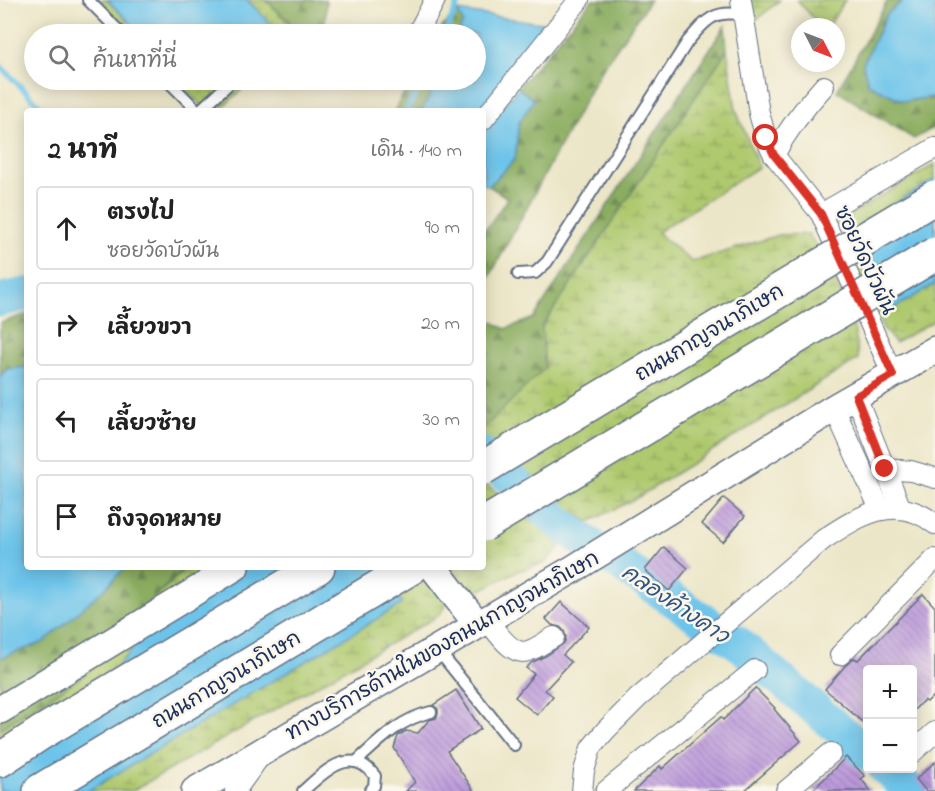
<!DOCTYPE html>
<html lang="th">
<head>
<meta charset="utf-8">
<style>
  :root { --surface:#fff; --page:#f2f2f2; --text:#222; --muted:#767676; --line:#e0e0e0 }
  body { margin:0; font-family:"Indie Flower","Playpen Sans Thai",sans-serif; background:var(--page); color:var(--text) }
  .controls { position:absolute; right:18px; bottom:18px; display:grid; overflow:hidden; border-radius:6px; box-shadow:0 3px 15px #0003 }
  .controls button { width:54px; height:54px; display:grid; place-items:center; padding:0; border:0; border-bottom:2px solid var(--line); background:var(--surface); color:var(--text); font:30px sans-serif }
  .compass { position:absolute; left:791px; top:18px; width:54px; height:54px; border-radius:50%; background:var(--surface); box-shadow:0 3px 15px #0003; rotate:132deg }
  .stop { position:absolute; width:18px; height:18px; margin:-14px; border:4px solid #d93025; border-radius:50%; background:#fff }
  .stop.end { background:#d93025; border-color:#fff; box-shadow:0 2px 6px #0008 }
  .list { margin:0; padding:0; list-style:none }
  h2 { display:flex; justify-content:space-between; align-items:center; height:78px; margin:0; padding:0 24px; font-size:26px }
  h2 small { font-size:20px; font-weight:400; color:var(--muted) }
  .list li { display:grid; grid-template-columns:39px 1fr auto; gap:18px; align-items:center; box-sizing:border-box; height:84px; margin:0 12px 12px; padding:0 12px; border:2px solid var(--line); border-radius:6px }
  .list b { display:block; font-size:22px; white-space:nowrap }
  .list p { margin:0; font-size:20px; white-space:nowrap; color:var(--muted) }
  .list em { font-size:20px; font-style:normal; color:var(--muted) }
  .icon { flex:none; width:33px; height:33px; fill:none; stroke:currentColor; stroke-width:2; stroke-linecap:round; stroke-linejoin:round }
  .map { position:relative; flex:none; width:935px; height:791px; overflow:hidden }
  .search { position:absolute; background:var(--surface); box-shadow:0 3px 15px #0003; left:24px; top:24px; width:462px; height:66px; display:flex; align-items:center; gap:15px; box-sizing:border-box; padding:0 21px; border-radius:33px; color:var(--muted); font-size:22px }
  .panel { position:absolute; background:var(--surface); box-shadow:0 3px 15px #0003; left:24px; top:108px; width:462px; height:462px; border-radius:6px }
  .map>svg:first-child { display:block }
  .grass { fill:url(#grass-dots); stroke:#657c66; stroke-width:1.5 }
  .forest { fill:url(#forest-firs); stroke:#536e60; stroke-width:1.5 }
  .wetland { fill:url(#wetland-marsh); stroke:#657c66; stroke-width:1.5 }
  .water { fill:#6dc4ea; stroke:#447aa4; stroke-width:1.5 }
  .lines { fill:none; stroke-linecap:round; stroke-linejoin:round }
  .stream { stroke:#6dc4ea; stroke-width:6 }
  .river { stroke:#6dc4ea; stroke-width:34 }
  .building { fill:url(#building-back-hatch) }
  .service-casing { stroke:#646f83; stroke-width:14 }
  .minor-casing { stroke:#646f83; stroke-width:22 }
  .secondary-casing { stroke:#646f83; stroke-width:30 }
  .motorway-casing { stroke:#646f83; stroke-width:36 }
  .service { stroke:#fff; stroke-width:10 }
  .minor { stroke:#fff; stroke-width:20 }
  .secondary { stroke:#fff; stroke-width:27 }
  .motorway { stroke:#fff; stroke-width:33 }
  .motorway-bridge-casing { stroke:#646f83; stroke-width:36; stroke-linecap:butt }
  .motorway-bridge { stroke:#fff; stroke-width:33 }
  .route { stroke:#d93025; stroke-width:8 }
  .labels { text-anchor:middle; stroke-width:5; stroke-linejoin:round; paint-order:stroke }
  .street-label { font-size:21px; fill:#1b2f5e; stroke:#fbf7ec }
  .water-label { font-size:22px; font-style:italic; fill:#305481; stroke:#fbf7ec }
</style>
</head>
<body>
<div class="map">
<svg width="935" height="791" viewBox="0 0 935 791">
  <defs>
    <pattern id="grass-dots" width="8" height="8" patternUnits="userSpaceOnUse" patternTransform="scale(1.5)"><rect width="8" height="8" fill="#afc96e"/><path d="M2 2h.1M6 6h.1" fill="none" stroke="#8ea45e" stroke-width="1.8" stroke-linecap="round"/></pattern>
    <pattern id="forest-firs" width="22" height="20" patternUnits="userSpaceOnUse" patternTransform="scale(1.5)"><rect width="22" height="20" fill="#8bad61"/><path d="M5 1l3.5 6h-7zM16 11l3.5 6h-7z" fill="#718d53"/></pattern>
    <pattern id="wetland-marsh" width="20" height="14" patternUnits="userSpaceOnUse" patternTransform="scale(1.5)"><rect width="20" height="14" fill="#afc96e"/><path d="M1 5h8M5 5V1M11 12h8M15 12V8" fill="none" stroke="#8ea45e"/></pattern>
    <pattern id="building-back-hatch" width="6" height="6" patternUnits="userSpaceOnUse" patternTransform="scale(1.5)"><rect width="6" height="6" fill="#bc9adb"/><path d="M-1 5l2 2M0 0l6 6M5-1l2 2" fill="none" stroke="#987eb5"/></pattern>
  </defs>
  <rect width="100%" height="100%" fill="#fbf7ec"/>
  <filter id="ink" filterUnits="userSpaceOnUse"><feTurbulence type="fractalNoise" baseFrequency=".0167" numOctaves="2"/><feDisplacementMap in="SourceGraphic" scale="12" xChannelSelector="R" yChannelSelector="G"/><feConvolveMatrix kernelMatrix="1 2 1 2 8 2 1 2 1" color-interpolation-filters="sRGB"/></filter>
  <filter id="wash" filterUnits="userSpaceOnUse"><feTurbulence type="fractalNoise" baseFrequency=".008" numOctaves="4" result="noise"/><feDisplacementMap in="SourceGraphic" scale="24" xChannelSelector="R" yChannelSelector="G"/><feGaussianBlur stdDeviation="1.35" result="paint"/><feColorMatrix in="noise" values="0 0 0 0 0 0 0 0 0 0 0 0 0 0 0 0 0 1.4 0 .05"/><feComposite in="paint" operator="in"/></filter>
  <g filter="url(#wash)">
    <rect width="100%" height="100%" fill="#ece6c8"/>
    <g class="grass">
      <path d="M 96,0 L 107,0 L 142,34 L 130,34 Z"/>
      <path d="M 247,0 L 266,0 L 290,23 L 285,34 L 271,34 L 272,25 Z"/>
      <path d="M 175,80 L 187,80 L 194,86 L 217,85 L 223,80 L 253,80 L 218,111 L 207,111 Z"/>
    </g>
    <g class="forest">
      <path d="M 266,0 L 326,0 L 325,34 L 285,34 L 290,23 Z"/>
      <path d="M 592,0 L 650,0 L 600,72 L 483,289 L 483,228 L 487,228 L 508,198 L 489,186 L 515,159 L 519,122 L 534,100 L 518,88 Z"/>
      <path d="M 888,0 L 904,0 L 887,14 L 863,64 L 868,84 L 903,101 L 935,97 L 935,127 L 914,139 L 837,91 Z"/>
      <path d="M 457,11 L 463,22 L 458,34 L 436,34 Z"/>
      <path d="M 725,26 L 727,50 L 542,327 L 545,368 L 483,429 L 483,316 L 505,329 L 534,318 Z"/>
      <path d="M 411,80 L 437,80 L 422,111 L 394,111 Z"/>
      <path d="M 27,314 L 27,367 L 8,369 L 0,376 L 0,323 Z"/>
      <path d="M 126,567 L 175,567 L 181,571 L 144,607 L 85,675 L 0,729 L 0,658 L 6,656 L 104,589 Z"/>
    </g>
    <g class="wetland">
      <path d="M 751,0 L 780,0 L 756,20 Z"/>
      <path d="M 797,0 L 845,0 L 828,27 L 821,27 Z"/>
      <path d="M 727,50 L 736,110 L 759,167 L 657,232 L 692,262 L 779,235 L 809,234 C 832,274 857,312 858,359 L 635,499 L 589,522 L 554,502 L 483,435 L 483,429 L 545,368 L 542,327 Z"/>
      <path d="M 935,164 L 935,320 L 895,343 L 883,328 L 834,224 Z"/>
      <path d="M 483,481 L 528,518 L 564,542 L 545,563 L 515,572 L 469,596 L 442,567 L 483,567 Z"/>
      <path d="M 188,567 L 423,567 L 449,601 L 438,616 L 132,791 L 0,791 L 0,729 L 85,675 L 144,607 Z"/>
    </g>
    <g class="water">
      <path d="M 107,0 L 247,0 L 272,25 L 271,34 L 142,34 Z"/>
      <path d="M 904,0 L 935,0 L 935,97 L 903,101 L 868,84 L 863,64 L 887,14 Z"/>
      <path d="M 457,11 L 549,24 L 478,111 L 422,111 L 437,80 L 476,80 L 476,34 L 458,34 L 463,22 Z"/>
      <path d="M 187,80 L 223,80 L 207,89 L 194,86 Z"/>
      <path d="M 518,88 L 534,100 L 519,122 L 515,159 L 489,186 L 483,184 L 483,131 Z"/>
      <path d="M 935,179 L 935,284 L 893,309 L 877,300 L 861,262 L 854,236 L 861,223 Z"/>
      <path d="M 27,367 L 27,567 L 126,567 L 104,589 L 44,642 L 0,658 L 0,376 L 8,369 Z"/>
      <path d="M 224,567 L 388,567 L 402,604 L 88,791 L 0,791 L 0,748 L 107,678 L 181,595 Z"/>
    </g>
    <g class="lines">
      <g class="stream">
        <path d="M 445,34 L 460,0"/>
        <path d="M 0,66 L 45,111"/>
        <path d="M 406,111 L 424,80"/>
      </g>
      <g class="river">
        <path d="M 0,300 L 27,294"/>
        <path d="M 483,454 L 567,529 L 739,644 L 868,754"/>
        <path d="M 885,768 L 911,791"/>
      </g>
    </g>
    <g id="blocks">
      <g class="building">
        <path d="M 724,498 L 745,516 L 723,542 L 702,524 Z"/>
        <path d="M 664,547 L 688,568 L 669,591 L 645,570 Z"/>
        <path d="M 923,594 L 935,607 L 935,694 L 927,702 L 924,700 L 912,712 L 912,669 L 867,669 L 867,726 L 825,689 L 845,666 L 854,658 L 858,660 Z"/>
        <path d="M 561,602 L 589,627 L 563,655 L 571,662 L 545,690 L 553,696 L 537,715 L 515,697 L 534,674 L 526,668 L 531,663 L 547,655 L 564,643 L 566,637 L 564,631 L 560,627 L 552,625 L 546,619 Z"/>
        <path d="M 755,688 L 775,708 L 774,709 L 801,741 L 744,791 L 634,791 L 660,766 L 662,769 L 721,717 L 723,720 Z"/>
        <path d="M 456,690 L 481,729 L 447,751 L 474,791 L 406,791 L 415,782 L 394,748 L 398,736 L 406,731 L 418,733 L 429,720 L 436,718 L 438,714 L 438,709 L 433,705 Z"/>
        <path d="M 846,757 L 865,776 L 861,779 L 871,791 L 812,791 Z"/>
        <path d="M 935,762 L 935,791 L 926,791 L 916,779 Z"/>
      </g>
    </g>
  </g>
  <g filter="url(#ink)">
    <use href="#blocks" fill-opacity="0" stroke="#646f83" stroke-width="1.5"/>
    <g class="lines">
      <g class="service-casing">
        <g id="service">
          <path d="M 88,0 L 122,34"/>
          <path d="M 167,80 L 198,111"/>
          <path d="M 199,111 L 233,80"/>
          <path d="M 518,274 L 535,273 L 547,262 L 688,41 C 706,20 714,9 744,15"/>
          <path d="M 437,649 L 514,745"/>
          <path d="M 356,762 C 379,741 400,719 431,712"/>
          <path d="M 303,791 C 324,772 351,744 375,776 L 374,786 L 370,791"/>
        </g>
      </g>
      <g class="minor-casing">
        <g id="minor">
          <path d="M 741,0 L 759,113 L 766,138 L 774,155 L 821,214 L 893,375"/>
          <path d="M 417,34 L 435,0"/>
          <path d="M 483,120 L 579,0"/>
          <path d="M 774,155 C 788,129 804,108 824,86"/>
          <path d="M 821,214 L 935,148"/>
          <path d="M 856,396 L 901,509"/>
          <path d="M 834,408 L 880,509"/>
          <path d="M 885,469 L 911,471 L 935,478"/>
          <path d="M 487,620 C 496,630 511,657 528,651 C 536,649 546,641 554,637"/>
          <path d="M 840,655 L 935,559"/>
          <path d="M 912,753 L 935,732"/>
          <path d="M 235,791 L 261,755"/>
          <path d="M 582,791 L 584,771 L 591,748 L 605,731 L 638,698 L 824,539 C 859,516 896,492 935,524"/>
          <path d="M 606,791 L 755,670"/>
          <path d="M 786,791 L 831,753"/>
        </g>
      </g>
      <g class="secondary-casing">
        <g id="secondary">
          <path d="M 433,567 L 478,625"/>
          <path d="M 0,710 L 235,567"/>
          <path d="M 195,791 L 570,571 L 834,408 L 935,350"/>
        </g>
      </g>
      <g class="motorway-casing">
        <g id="motorway">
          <path d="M 0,760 L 41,733 L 318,567"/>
          <path d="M 40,791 L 412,567"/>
        </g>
      </g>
      <use href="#service" class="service"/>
      <use href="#minor" class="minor"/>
      <use href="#secondary" class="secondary"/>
      <use href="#motorway" class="motorway"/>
      <g class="motorway-bridge-casing">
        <g id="motorway-bridge">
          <path d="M 483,468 L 935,197"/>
          <path d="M 483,525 L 935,254"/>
        </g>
      </g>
      <use href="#motorway-bridge" class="motorway-bridge"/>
    </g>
  </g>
  <g class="lines" filter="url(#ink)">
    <path class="route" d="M 766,138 L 774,155 L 821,214 L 893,375 L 856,396 L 885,469"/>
  </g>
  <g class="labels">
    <g class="street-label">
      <text transform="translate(866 260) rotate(65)" y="7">ซอยวัดบัวผัน</text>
      <text transform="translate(709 332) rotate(-31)" y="7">ถนนกาญจนาภิเษก</text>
      <text transform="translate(442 645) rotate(-30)" y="7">ทางบริการด้านในของถนนกาญจนาภิเษก</text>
      <text transform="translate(226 679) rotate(-31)" y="7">ถนนกาญจนาภิเษก</text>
    </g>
    <g class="water-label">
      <text transform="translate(676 603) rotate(34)" y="8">คลองค้างคาว</text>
    </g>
  </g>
</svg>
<div class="controls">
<button>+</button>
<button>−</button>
</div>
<svg class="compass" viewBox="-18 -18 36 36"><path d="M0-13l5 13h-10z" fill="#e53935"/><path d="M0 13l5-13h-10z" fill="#767676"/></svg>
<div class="stop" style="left:766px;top:138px"></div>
<div class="stop end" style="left:885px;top:469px"></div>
<div class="search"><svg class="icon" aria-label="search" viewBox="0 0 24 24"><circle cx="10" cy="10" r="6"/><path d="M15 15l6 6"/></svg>ค้นหาที่นี่</div>
<section class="panel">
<h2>2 นาที<small>เดิน · 140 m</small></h2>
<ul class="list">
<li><svg class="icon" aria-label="ahead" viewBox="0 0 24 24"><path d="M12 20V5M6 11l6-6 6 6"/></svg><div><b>ตรงไป</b><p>ซอยวัดบัวผัน</p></div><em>90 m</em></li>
<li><svg class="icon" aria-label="right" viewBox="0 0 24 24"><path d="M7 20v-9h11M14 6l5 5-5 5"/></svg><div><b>เลี้ยวขวา</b></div><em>20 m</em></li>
<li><svg class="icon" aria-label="left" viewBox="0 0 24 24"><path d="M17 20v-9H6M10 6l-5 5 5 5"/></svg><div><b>เลี้ยวซ้าย</b></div><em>30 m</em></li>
<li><svg class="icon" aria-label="arrive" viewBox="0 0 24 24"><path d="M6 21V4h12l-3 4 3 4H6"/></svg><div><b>ถึงจุดหมาย</b></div></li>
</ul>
</section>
</div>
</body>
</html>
